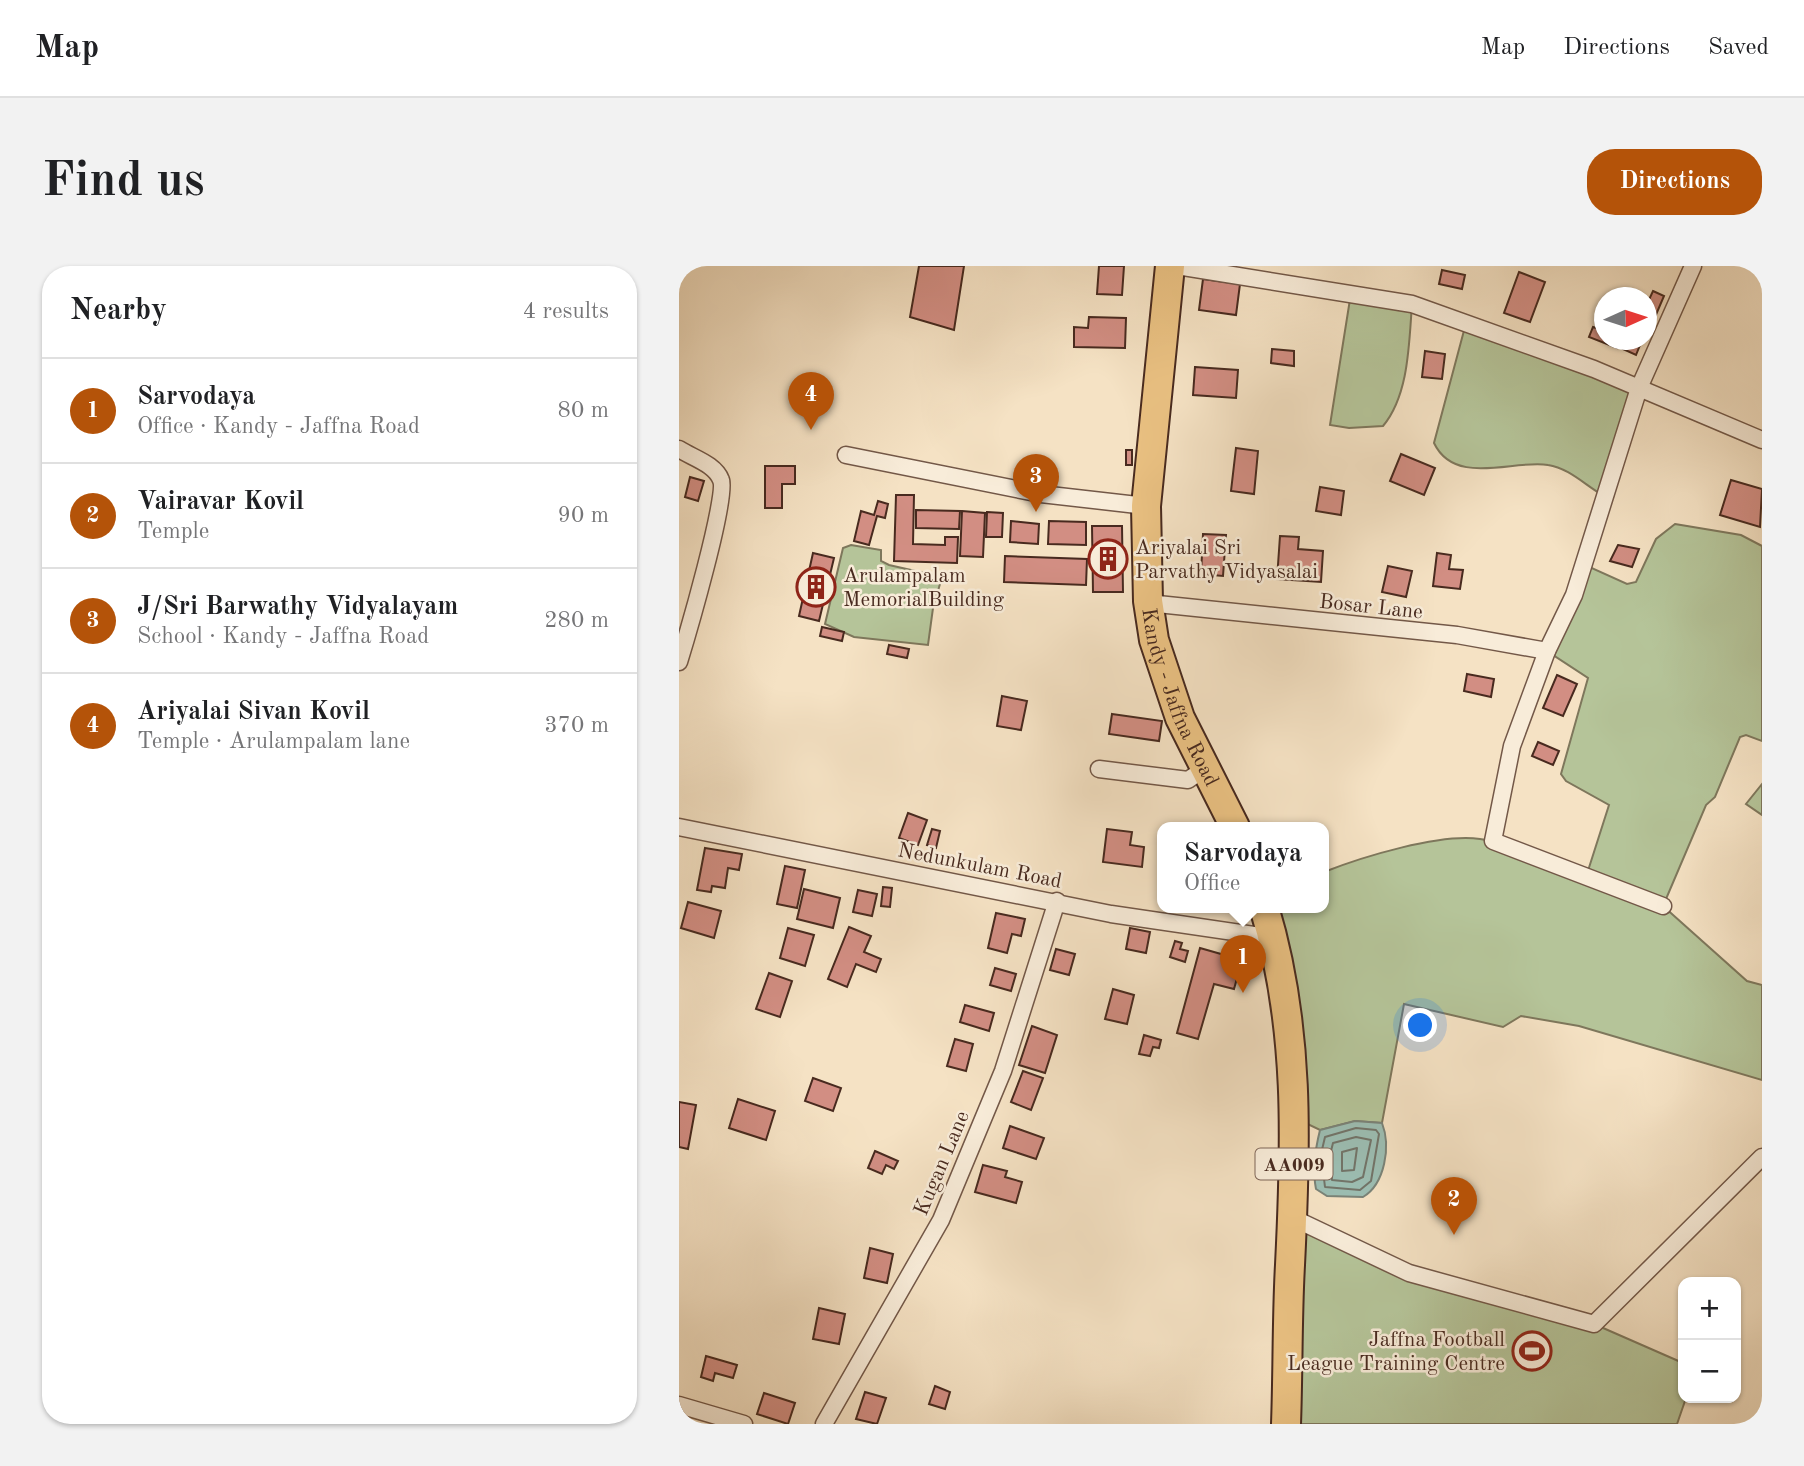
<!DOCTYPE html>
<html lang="en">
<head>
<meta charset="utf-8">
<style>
  :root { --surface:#fff; --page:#f2f2f2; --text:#202124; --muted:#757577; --line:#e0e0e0; --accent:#b45309 }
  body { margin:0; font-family:"Old Standard TT",serif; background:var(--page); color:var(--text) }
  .controls { position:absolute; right:21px; bottom:21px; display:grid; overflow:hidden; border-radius:14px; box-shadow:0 2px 5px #0004 }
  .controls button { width:63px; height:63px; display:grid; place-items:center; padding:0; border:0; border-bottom:2px solid var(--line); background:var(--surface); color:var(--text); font:35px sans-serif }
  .compass { position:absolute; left:915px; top:21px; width:63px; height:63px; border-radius:50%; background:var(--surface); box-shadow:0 2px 5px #0004; rotate:87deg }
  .you { position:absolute; left:742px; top:760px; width:24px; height:24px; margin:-18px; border:5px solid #fff; border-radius:50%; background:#1a73e8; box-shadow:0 0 0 10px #1a73e833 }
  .badge { display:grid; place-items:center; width:46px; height:46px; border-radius:50%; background:var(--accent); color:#fff; font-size:23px; font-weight:700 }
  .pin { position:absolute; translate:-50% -58px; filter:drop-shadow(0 2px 4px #0008) }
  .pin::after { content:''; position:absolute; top:37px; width:24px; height:21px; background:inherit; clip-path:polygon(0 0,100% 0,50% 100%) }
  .popup { position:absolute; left:478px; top:556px; width:172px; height:91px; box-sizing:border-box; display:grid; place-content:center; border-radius:14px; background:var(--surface); filter:drop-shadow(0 2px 5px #0005); font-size:23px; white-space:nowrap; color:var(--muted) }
  .popup b { font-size:26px; color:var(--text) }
  .popup::after { content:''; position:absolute; left:50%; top:100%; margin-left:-14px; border:14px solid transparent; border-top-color:var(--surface) }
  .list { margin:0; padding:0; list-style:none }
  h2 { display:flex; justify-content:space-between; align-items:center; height:91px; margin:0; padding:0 28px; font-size:30px }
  h2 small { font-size:23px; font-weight:400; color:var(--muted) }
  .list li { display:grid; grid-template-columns:46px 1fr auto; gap:21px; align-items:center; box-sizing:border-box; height:105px; padding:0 28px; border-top:2px solid var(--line) }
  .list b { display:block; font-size:26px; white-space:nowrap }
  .list p { margin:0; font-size:23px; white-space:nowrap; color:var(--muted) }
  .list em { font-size:23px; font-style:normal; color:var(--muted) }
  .map { position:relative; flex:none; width:1083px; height:1158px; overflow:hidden; border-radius:28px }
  header { display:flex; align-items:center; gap:42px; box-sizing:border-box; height:98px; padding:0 35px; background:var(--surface); border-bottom:2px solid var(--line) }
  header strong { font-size:33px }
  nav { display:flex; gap:38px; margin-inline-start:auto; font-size:24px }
  .intro { display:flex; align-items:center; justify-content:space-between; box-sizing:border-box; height:168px; padding:0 42px }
  h1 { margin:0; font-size:49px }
  .button { padding:18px 32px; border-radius:28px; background:var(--accent); color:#fff; font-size:24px; font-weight:700 }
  main { display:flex; gap:42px; padding:0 42px }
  aside { flex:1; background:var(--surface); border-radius:28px; box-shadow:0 2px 5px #0004 }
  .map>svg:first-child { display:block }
  .green { fill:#b5c499; stroke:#7e775c; stroke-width:2 }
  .water { fill:#9cbeb3; stroke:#7a8378; stroke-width:2 }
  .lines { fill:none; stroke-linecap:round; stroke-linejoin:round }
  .shore { stroke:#727469; stroke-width:2 }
  .building { fill:#d28e83; stroke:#482a1f; stroke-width:2 }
  .street-casing { stroke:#735848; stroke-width:19 }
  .highway-casing { stroke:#482a1f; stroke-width:32 }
  .street { stroke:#f8ecd9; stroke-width:16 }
  .highway { stroke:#eac182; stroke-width:28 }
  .labels { text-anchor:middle; stroke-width:5; stroke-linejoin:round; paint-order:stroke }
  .shield { fill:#f8ecd9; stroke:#7d6457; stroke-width:2 }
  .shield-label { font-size:19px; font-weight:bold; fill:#482a1f }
  .poi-label { font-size:21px; fill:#482a1f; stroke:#f8ecd9; text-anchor:start }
  .street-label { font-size:21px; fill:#482a1f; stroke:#f8ecd9 }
</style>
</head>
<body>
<header>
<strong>Map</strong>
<nav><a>Map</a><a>Directions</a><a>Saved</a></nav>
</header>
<div class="intro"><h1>Find us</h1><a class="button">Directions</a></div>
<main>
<aside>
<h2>Nearby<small>4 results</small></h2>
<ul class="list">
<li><span class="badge">1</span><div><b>Sarvodaya</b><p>Office · Kandy - Jaffna Road</p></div><em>80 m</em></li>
<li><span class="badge">2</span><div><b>Vairavar Kovil</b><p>Temple</p></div><em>90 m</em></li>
<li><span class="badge">3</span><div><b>J/Sri Barwathy Vidyalayam</b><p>School · Kandy - Jaffna Road</p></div><em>280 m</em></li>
<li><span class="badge">4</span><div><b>Ariyalai Sivan Kovil</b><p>Temple · Arulampalam lane</p></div><em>370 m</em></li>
</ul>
</aside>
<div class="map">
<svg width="1083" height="1158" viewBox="0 0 1083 1158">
  <rect width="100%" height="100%" fill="#f5e2c4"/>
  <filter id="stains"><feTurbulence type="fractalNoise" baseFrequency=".00286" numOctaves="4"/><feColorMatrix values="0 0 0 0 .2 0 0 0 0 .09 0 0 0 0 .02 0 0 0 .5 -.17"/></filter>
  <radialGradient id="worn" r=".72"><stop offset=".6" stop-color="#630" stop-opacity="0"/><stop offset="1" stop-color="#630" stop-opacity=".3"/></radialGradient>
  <g class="green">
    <path d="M 672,27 L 733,38 C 730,77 730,129 704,160 L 670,162 L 651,159 Z"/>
    <path d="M 787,57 L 960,122 L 925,230 C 907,220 890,202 869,199 C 835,193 776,221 755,177 Z"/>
    <path d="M 996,258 L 1062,269 L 1083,280 L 1083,475 L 1067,469 L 1061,471 L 1036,531 L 1027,539 L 984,640 L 1068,715 L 1083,719 L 1083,814 L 900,760 L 842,750 L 824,761 L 725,738 L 703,857 L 676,855 L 641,864 L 616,852 L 585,641 L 644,641 L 645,606 C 683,591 761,567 801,573 C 837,578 874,598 907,611 L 930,539 L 887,515 L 882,508 L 909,412 L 868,385 L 904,298 L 948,318 L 957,316 L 977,273 Z"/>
    <path d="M 172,279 L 202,284 L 202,295 L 210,299 L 263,311 L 254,342 L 249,379 L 175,371 L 146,358 L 164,282 Z"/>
    <path d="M 1083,518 L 1083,549 L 1067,538 Z"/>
    <path d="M 614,952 L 730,1007 L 915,1058 L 1004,1097 L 1004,1132 L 1007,1132 L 998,1158 L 607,1158 Z"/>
  </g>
  <path class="water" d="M 676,855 L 703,857 C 712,880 706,918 684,931 L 648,930 L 637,923 C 633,903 636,884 641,864 Z"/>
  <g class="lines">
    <g class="shore">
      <path d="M 677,862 L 697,864 L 700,868 L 692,915 L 681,924 L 646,921 L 642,888 L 646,871 Z"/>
      <path d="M 677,871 L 692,874 L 684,911 L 673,916 L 653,914 L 651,889 L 654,877 Z"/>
      <path d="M 678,882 L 675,904 L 663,905 L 663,886 Z"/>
    </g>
  </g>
  <g class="building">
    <path d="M 240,0 L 285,0 L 275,64 L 231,51 Z"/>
    <path d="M 420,0 L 445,0 L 443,29 L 418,28 Z"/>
    <path d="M 763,4 L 786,9 L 783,23 L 760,18 Z"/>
    <path d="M 840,6 L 866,16 L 851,56 L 825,47 Z"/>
    <path d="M 524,13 L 561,18 L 557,49 L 520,44 Z"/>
    <path d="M 974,25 L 985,30 L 973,58 L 968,55 L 968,38 Z"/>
    <path d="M 410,51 L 447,52 L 446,82 L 395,81 L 395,61 L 409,62 Z"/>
    <path d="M 914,61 L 926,65 L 926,74 L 941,74 L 938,82 L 910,71 Z"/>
    <path d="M 949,74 L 961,79 L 957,89 L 944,83 Z"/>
    <path d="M 593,83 L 615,85 L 615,100 L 592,97 Z"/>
    <path d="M 746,85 L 766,88 L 763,113 L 743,111 Z"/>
    <path d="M 516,101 L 559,104 L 557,132 L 514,129 Z"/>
    <path d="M 557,182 L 579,185 L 575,228 L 552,225 Z"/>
    <rect x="447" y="184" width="6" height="15"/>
    <path d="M 722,188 L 756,202 L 745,229 L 711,215 Z"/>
    <path d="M 86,200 L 116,200 L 116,218 L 103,218 L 103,242 L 86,242 Z"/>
    <path d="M 11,211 L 25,215 L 19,235 L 6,231 Z"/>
    <path d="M 1052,214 L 1083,223 L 1081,261 L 1041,249 Z"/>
    <path d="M 641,221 L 665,225 L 662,249 L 637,245 Z"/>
    <path d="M 217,229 L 235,229 L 234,278 L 266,279 L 266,271 L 279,271 L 278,297 L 215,295 Z"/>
    <path d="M 199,235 L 209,238 L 206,252 L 198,250 L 190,279 L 175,275 L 182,245 L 195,249 Z"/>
    <path d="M 237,244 L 281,245 L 280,263 L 237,262 Z"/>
    <path d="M 283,245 L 306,247 L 304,291 L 281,290 Z"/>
    <path d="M 308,246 L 324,247 L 323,271 L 307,271 Z"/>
    <path d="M 332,255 L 360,258 L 359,278 L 331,276 Z"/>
    <path d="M 370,255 L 407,256 L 407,279 L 369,278 Z"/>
    <path d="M 413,260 L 443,260 L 444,326 L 414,326 Z"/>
    <path d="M 524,268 L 547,269 L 544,310 L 522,308 Z"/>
    <path d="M 601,270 L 620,271 L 619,283 L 644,285 L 642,316 L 598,313 Z"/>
    <path d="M 939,279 L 960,283 L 953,301 L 931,295 Z"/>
    <path d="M 134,287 L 155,292 L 140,355 L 120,350 Z"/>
    <path d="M 758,287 L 772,289 L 770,303 L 784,304 L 781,323 L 754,320 Z"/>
    <path d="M 326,290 L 408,293 L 407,319 L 325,316 Z"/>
    <path d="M 709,300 L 733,305 L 727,331 L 703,326 Z"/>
    <path d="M 143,361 L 165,366 L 163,375 L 141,370 Z"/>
    <path d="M 210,379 L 230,383 L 228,392 L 208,388 Z"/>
    <path d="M 788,408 L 815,413 L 812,431 L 785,425 Z"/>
    <path d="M 878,409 L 898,418 L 884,450 L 864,442 Z"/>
    <path d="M 323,430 L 348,435 L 342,464 L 318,460 Z"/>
    <path d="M 433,448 L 483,455 L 480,475 L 430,468 Z"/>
    <path d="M 859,476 L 880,485 L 874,499 L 853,490 Z"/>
    <path d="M 229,547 L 248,554 L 239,579 L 220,572 Z"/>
    <path d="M 253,563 L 261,565 L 257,582 L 248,579 Z"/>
    <path d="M 428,563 L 453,566 L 451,579 L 465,581 L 463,601 L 424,596 Z"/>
    <path d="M 26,582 L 63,588 L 60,604 L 49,602 L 46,622 L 33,620 L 32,626 L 18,624 Z"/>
    <path d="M 106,600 L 126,604 L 118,642 L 98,638 Z"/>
    <path d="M 204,621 L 213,622 L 211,641 L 202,640 Z"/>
    <path d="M 125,623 L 161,632 L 154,662 L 118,653 Z"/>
    <path d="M 179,624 L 198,628 L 193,650 L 174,646 Z"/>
    <path d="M 9,636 L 42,645 L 35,672 L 2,662 Z"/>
    <path d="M 317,647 L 346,653 L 342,670 L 333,668 L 328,687 L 309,682 Z"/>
    <path d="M 170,661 L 192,670 L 185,686 L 202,693 L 197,706 L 177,698 L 168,721 L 149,713 Z"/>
    <path d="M 109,662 L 135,669 L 126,700 L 101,692 Z"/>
    <path d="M 451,662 L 471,666 L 467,687 L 447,683 Z"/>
    <path d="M 496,675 L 503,677 L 501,683 L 509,685 L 506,696 L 491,691 Z"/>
    <path d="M 521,682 L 563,694 L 555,723 L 535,718 L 519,773 L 498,767 Z"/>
    <path d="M 377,683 L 396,688 L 390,709 L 371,704 Z"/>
    <path d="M 316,702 L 337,708 L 332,725 L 311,719 Z"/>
    <path d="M 90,707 L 113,715 L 101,751 L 77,743 Z"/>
    <path d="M 434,723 L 455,729 L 448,758 L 426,753 Z"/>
    <path d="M 286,739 L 315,747 L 310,765 L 281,756 Z"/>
    <path d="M 353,760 L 378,769 L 366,807 L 340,799 Z"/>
    <path d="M 465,769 L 482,774 L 480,782 L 474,781 L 471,790 L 460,788 Z"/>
    <path d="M 276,773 L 294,778 L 287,805 L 268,800 Z"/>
    <path d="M 344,805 L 364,812 L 352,844 L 332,836 Z"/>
    <path d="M 134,812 L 162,822 L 154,845 L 126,835 Z"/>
    <path d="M 59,833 L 96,845 L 87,874 L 50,862 Z"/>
    <path d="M 0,836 L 17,839 L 9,883 L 0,881 Z"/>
    <path d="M 331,860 L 365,872 L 357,893 L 324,882 Z"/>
    <path d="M 196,885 L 219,895 L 215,903 L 207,899 L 203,908 L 189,902 Z"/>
    <path d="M 304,899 L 328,905 L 326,911 L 343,916 L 337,937 L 296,926 Z"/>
    <path d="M 191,982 L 214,988 L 208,1017 L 185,1012 Z"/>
    <path d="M 140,1042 L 166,1048 L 160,1078 L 134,1073 Z"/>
    <path d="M 27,1090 L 58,1099 L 54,1112 L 36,1107 L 34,1115 L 22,1111 Z"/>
    <path d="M 256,1120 L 271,1126 L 266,1143 L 250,1138 Z"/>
    <path d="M 186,1126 L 207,1132 L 198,1158 L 177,1153 Z"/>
    <path d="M 85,1127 L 116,1137 L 109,1158 L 78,1148 Z"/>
  </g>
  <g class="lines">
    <g class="street-casing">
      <g id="street">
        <path d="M 498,0 L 733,38 L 915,103 L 1083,174"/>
        <path d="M 0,183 C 14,192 36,198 42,214 C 49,230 8,370 0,396"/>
        <path d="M 167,189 L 362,228 L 467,240"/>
        <path d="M 469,337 L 778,369 L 868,385"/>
        <path d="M 420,503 L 509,514 L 525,503"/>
        <path d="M 0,561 L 432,648 L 595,672"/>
        <path d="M 984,640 L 814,575 L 833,480 L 868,385 L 895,329 L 960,122 L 1014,0"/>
        <path d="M 614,952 L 730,1007 L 915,1058 L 1083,891"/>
        <path d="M 0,1139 L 65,1158"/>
        <path d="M 145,1158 L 262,954 L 324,805 L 378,635"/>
      </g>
    </g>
    <g class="highway-casing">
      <g id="highway">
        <path id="s1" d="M 491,0 L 467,240 L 469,335 L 475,374 L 501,452 L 556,561"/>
        <path d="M 585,641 C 621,759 617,878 611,999 C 608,1052 609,1105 607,1158"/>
      </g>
    </g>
    <use href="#street" class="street"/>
    <use href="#highway" class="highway"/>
  </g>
  <defs>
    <g id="building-ring" transform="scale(2.0125)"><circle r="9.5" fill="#f8ecd9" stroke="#8f2418" stroke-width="1.5"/><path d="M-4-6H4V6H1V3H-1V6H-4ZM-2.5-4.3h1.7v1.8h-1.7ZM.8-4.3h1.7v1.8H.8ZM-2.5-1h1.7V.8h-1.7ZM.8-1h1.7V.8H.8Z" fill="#8f2418"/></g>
    <g id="stadium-ring" transform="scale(2.0125)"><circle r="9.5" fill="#f8ecd9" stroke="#8f2418" stroke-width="1.5"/><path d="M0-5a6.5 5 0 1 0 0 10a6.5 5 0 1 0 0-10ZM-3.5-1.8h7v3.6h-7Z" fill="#8f2418"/></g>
  </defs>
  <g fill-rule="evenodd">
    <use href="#building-ring" x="429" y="293"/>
    <use href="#building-ring" x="137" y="321"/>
    <use href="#stadium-ring" x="853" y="1085"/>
  </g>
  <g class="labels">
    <rect class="shield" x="576.5" y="882.5" width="77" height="31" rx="5"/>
    <g class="shield-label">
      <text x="615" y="905">AA009</text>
    </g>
    <g class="poi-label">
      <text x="456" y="288">Ariyalai Sri<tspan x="456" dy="24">Parvathy Vidyasalai</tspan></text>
      <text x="164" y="316">Arulampalam<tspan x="164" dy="24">MemorialBuilding</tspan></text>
      <text x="826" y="1080" text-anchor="end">Jaffna Football<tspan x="826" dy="24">League Training Centre</tspan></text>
    </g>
    <g class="street-label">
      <text transform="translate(692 340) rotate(6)" y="7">Bosar Lane</text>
      <text dy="7" stroke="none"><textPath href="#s1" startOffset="438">Kandy - Jaffna Road</textPath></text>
      <text transform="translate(301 599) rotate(11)" y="7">Nedunkulam Road</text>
      <text transform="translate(262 897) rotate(-67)" y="7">Kugan Lane</text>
    </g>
  </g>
  <rect width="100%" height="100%" filter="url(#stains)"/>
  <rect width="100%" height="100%" fill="url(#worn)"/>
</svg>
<div class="controls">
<button>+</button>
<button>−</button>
</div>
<svg class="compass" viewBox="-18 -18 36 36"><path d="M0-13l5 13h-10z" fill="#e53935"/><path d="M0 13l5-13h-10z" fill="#757577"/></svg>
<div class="you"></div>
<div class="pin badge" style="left:564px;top:727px">1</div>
<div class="popup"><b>Sarvodaya</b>Office</div>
<div class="pin badge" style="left:775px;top:969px">2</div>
<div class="pin badge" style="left:357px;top:246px">3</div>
<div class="pin badge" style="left:132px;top:164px">4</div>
</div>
</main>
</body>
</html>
